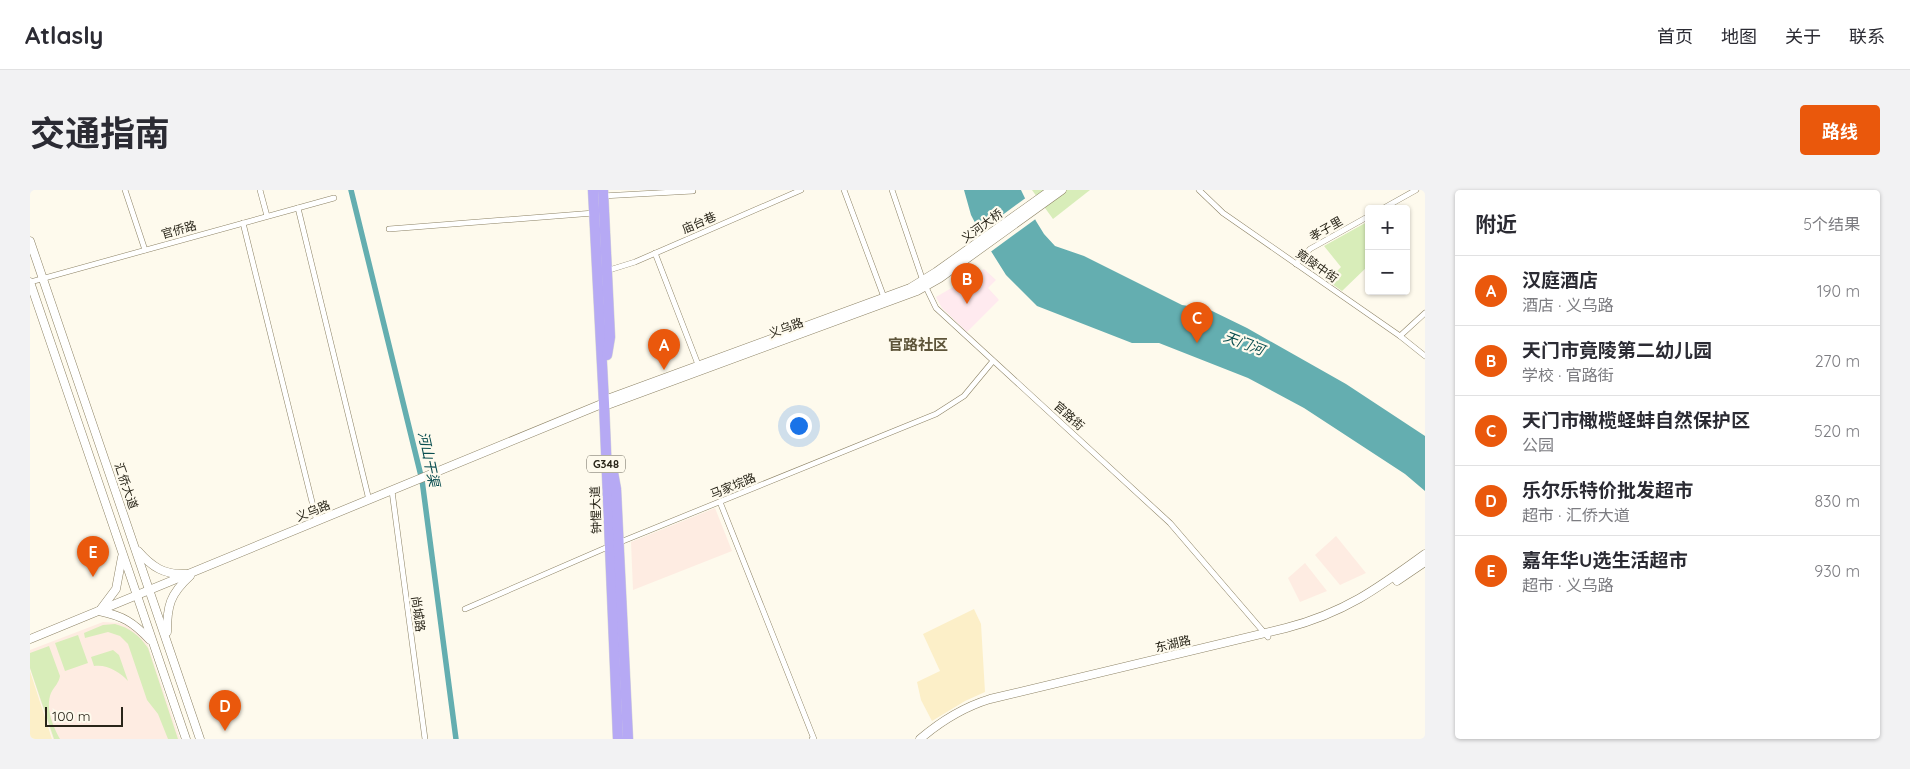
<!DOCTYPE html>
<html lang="zh">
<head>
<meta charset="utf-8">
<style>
  :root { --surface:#fff; --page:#f2f2f3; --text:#2b2b33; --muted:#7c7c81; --line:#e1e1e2; --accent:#ea580c }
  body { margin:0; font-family:Quicksand,"Noto Sans SC",sans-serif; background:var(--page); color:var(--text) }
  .controls { position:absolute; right:15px; top:15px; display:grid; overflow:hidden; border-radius:5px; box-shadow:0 1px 4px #0004 }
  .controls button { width:45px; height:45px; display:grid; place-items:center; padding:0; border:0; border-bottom:1px solid var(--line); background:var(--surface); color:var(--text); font:25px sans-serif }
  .scale { position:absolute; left:15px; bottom:12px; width:78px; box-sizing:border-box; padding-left:5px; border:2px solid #292519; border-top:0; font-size:14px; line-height:18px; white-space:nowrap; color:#292519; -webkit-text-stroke:4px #fefaed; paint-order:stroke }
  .you { position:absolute; left:768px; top:235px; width:18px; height:18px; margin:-12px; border:4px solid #fff; border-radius:50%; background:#1a73e8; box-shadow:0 0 0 8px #1a73e833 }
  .badge { display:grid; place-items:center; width:32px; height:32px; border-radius:50%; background:var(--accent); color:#fff; font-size:16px; font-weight:700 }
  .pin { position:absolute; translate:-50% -41px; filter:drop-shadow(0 1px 2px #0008) }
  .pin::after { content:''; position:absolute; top:26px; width:18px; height:15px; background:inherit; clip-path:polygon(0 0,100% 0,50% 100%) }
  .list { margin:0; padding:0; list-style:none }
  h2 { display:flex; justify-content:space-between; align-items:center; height:65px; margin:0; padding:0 20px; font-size:21px }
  h2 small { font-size:16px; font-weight:400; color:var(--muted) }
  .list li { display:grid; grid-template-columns:32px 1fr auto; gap:15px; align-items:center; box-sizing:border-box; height:70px; padding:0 20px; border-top:1px solid var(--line) }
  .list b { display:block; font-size:19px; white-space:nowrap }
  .list p { margin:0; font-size:16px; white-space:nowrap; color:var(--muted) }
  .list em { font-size:16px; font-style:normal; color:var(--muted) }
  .map { position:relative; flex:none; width:1395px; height:549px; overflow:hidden; border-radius:5px }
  header { display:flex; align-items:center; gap:30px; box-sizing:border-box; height:70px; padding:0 25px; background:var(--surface); border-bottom:1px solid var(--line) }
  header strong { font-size:24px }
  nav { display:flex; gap:28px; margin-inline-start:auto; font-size:18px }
  .intro { display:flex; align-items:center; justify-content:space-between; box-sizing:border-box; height:120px; padding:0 30px }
  h1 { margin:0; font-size:35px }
  .button { padding:12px 22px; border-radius:5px; background:var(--accent); color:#fff; font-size:18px; font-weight:700 }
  main { display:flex; gap:30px; padding:0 30px }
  aside { flex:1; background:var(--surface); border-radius:5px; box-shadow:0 1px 4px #0004 }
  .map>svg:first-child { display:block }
  .commercial { fill:#feece2 }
  .built { fill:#fcefc8 }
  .education { fill:#ffeaef }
  .green { fill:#d8edb9 }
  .water { fill:#64aeb0 }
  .pier { fill:#fefaed }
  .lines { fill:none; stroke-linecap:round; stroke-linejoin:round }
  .canal { stroke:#64aeb0; stroke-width:5.5 }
  .street-casing { stroke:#8c8265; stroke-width:6 }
  .secondary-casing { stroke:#8c8265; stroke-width:9 }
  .highway-casing { stroke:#d8d8d6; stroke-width:11 }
  .street { stroke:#fff; stroke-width:5 }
  .secondary { stroke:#fff; stroke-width:8 }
  .highway { stroke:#b6a9f4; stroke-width:10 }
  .labels { text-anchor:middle; stroke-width:4.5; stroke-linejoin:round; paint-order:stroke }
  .shield { fill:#fefaed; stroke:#696559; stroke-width:1 }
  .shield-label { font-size:11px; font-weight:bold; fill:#292519 }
  .street-label { font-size:12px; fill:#292519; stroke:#fefaed }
  .water-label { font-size:14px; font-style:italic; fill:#0a4e50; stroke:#fefaed }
  .quarter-label { font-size:15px; font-weight:bold; fill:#5d5439; stroke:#fefaed }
</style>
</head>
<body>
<header>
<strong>Atlasly</strong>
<nav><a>首页</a><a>地图</a><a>关于</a><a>联系</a></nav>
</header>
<div class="intro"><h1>交通指南</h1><a class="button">路线</a></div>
<main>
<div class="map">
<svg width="1395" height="549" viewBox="0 0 1395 549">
  <rect width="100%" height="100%" fill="#fefaed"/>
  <g class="commercial">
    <path d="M 685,318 L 702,361 L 603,400 L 601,352 Z"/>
    <path d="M 1306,346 L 1336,383 L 1310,395 L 1285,365 Z"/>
    <path d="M 1275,373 L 1297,401 L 1270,412 L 1258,388 Z"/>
    <path d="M 73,432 L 89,433 L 98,436 L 106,441 L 117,453 L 150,549 L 23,549 L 0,479 L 0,460 Z"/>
  </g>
  <g class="built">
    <path d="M 944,419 L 951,434 L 955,502 L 935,511 L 902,531 L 891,510 L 887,492 L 910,481 L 893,444 Z"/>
    <path d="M 0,481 L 22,549 L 0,549 Z"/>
  </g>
  <path class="education" d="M 954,79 L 966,90 L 958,98 L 969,110 L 937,142 L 912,118 L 906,107 Z"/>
  <g class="green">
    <path d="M 1002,0 L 1060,0 L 1023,29 Z"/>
    <path d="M 1337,32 L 1339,34 L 1339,75 L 1312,101 L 1298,91 L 1311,77 L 1294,56 Z"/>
    <path d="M 85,434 C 100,438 109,445 118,458 L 148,549 L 138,549 L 128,524 L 117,510 L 98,454 L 90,446 L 78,442 L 55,448 L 54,443 L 73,435 Z"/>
    <path d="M 48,445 L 58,473 L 35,481 L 25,453 Z"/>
    <path d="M 19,456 L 30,486 C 29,493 24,497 21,503 C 15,518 23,536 30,549 L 24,549 L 0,478 L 0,463 Z"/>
    <path d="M 83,460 L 89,465 L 98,491 C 90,482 77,474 64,476 L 61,467 Z"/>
  </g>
  <path class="water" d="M 934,0 L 991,0 L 1006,31 L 1014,44 L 1025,56 L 1054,66 L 1152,115 L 1178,119 L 1217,138 L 1316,194 L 1395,246 L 1395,301 L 1375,284 L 1274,218 L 1218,188 L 1129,153 L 1102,153 L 1007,116 L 976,85 L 954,50 L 941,25 Z"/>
  <path class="pier" d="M 997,7 L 1007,28 L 959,63 L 948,43 Z"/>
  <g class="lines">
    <path class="canal" d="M 321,0 L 392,290 L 426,549"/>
    <g class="street-casing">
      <g id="street">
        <path d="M 95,0 L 115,60"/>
        <path d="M 230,0 L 237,26"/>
        <path d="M 814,0 L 855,110"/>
        <path d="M 862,0 L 893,91 L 906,118 L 1140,333 L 1238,447"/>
        <path d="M 1169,0 L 1193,23 L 1370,146 L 1395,166"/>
        <path d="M 572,6 L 663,1"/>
        <path d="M 268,18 L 339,310"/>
        <path d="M 1352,19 L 1386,0"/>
        <path d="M 213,33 L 287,332"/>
        <path d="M 359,39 L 564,23"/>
        <path d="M 625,63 L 669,177"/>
        <path d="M 1266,74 L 1280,59 L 1339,26"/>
        <path d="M 576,81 L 605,72 L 771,0"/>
        <path d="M 0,92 L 304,8"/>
        <path d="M 1370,146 L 1395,123"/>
        <path d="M 362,301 L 395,549"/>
        <path d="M 690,312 L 784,549 L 782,549"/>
        <path d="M 588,353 L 906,224 L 934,206 L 963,171"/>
        <path d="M 435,419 L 580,356"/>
      </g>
    </g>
    <g class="secondary-casing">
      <g id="secondary">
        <path d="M 0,51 L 170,549"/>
        <path d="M 0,92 L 156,549"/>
        <path d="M 574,213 L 580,214 L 887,101 L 910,88 L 1032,0"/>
        <path d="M 108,361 C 122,377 134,385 156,384"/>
        <path d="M 1367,391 L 1395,372"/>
        <path d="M 71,419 L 86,399 L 92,367"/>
        <path d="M 69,421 C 93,426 103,432 120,450"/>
        <path d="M 137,442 C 137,416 140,404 160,386"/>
        <path d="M 0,449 L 574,213 L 580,208 L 880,98 L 906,82 L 1021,0"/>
        <path d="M 890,549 C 911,531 934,517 960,509 L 1256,438 C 1314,423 1347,399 1395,364"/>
      </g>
    </g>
    <g class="highway-casing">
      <g id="highway">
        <path d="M 563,0 L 574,213 L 588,549"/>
        <path d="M 573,0 L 580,147 L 577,165"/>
        <path d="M 582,277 L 586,299 L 598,549"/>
      </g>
    </g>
    <use href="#street" class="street"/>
    <use href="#secondary" class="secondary"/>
    <use href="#highway" class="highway"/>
  </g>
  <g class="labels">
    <rect class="shield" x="557" y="265.5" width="38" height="17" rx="4"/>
    <g class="shield-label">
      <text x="576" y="278">G348</text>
    </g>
    <g class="street-label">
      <text transform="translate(669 33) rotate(-23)" y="4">庙台巷</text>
      <text transform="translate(952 36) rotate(-36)" y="4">义河大桥</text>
      <text transform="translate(1296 39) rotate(-30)" y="4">孝子里</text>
      <text transform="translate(149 40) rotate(-16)" y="4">官侨路</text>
      <text transform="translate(1287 76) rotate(35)" y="4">竟陵中街</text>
      <text transform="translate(756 138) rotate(-20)" y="4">义乌路</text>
      <text transform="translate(1039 226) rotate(42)" y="4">官路街</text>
      <text transform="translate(96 296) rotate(71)" y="4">汇侨大道</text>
      <text transform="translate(703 296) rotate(-22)" y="4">马家垸路</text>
      <text transform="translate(566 320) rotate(-92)" y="4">钟惺大道</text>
      <text transform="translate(283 321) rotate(-22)" y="4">义乌路</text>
      <text transform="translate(388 424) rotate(82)" y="4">尚城路</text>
      <text transform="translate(1143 454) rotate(-13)" y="4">东湖路</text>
    </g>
    <g class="water-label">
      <text transform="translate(1214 153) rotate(21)" y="5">天门河</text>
      <text transform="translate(399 269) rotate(78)" y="5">河山干渠</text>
    </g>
    <g class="quarter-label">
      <text x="888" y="160">官路社区</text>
    </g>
  </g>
</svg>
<div class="controls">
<button>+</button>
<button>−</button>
</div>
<div class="scale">100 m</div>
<div class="you"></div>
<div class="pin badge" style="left:634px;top:180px">A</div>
<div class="pin badge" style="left:937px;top:114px">B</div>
<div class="pin badge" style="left:1167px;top:153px">C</div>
<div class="pin badge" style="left:195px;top:541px">D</div>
<div class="pin badge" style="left:63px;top:387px">E</div>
</div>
<aside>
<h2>附近<small>5个结果</small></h2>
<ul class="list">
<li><span class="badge">A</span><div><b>汉庭酒店</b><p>酒店 · 义乌路</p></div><em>190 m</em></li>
<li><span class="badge">B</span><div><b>天门市竟陵第二幼儿园</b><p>学校 · 官路街</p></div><em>270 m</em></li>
<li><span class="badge">C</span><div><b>天门市橄榄蛏蚌自然保护区</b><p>公园</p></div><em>520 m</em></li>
<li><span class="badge">D</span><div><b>乐尔乐特价批发超市</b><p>超市 · 汇侨大道</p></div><em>830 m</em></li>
<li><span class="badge">E</span><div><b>嘉年华U选生活超市</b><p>超市 · 义乌路</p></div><em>930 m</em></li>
</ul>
</aside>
</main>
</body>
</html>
